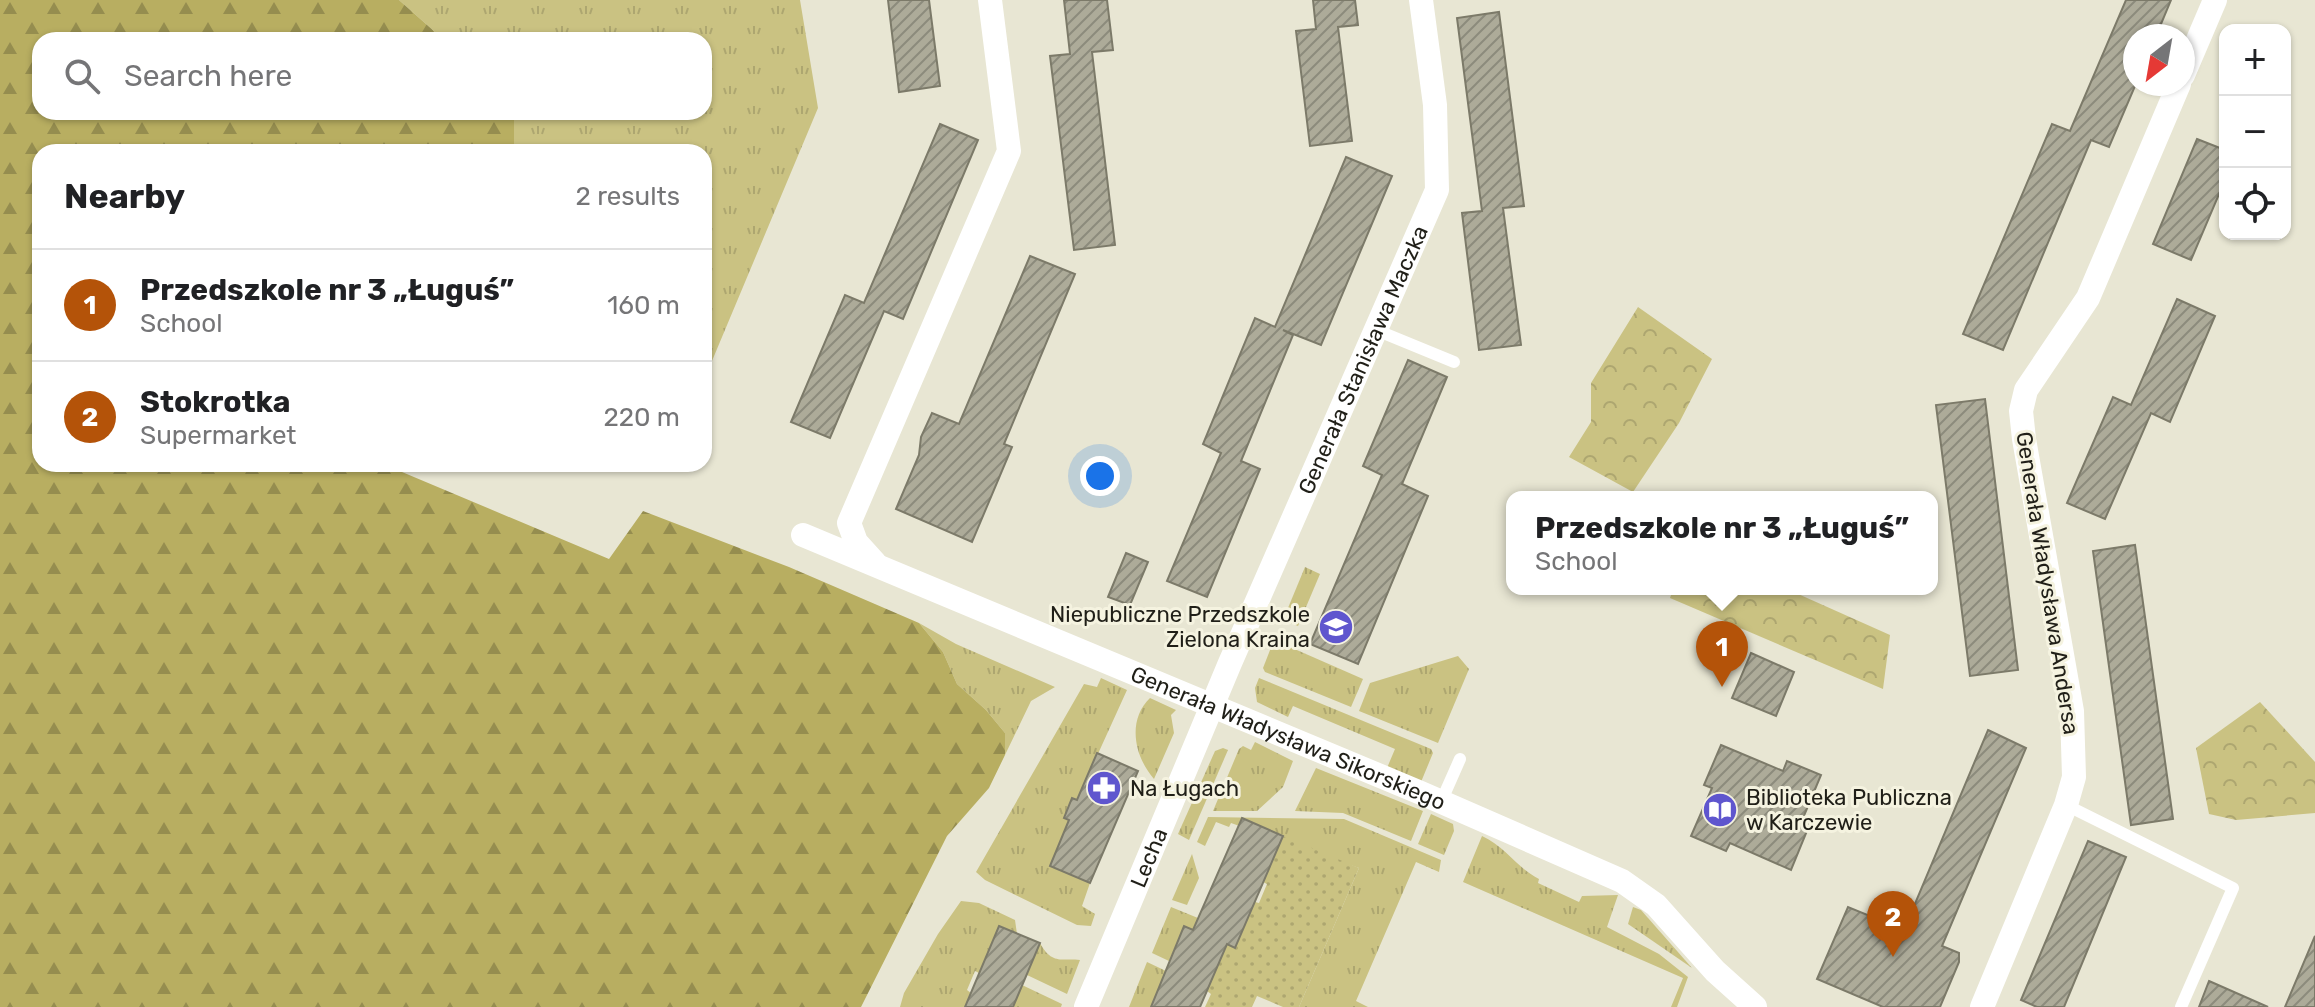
<!DOCTYPE html>
<html lang="en">
<head>
<meta charset="utf-8">
<style>
  :root { --surface:#fff; --page:#f2f2f2; --text:#202124; --muted:#757577; --line:#e0e0e0; --accent:#b45309 }
  body { margin:0; font-family:Rubik,sans-serif; background:var(--page); color:var(--text) }
  .controls { position:absolute; right:24px; top:24px; display:grid; overflow:hidden; border-radius:16px; box-shadow:0 2px 6px #0004 }
  .controls button { width:72px; height:72px; display:grid; place-items:center; padding:0; border:0; border-bottom:2px solid var(--line); background:var(--surface); color:var(--text); font:40px sans-serif }
  .compass { position:absolute; left:2123px; top:24px; width:72px; height:72px; border-radius:50%; background:var(--surface); box-shadow:0 2px 6px #0004; rotate:211deg }
  .you { position:absolute; left:1100px; top:476px; width:28px; height:28px; margin:-20px; border:6px solid #fff; border-radius:50%; background:#1a73e8; box-shadow:0 0 0 12px #1a73e833 }
  .badge { display:grid; place-items:center; width:52px; height:52px; border-radius:50%; background:var(--accent); color:#fff; font-size:26px; font-weight:700 }
  .pin { position:absolute; translate:-50% -66px; filter:drop-shadow(0 2px 4px #0008) }
  .pin::after { content:''; position:absolute; top:42px; width:28px; height:24px; background:inherit; clip-path:polygon(0 0,100% 0,50% 100%) }
  .popup { position:absolute; left:1506px; top:491px; width:432px; height:104px; box-sizing:border-box; display:grid; place-content:center; border-radius:16px; background:var(--surface); filter:drop-shadow(0 2px 6px #0005); font-size:26px; white-space:nowrap; color:var(--muted) }
  .popup b { font-size:30px; color:var(--text) }
  .popup::after { content:''; position:absolute; left:50%; top:100%; margin-left:-16px; border:16px solid transparent; border-top-color:var(--surface) }
  .list { margin:0; padding:0; list-style:none }
  h2 { display:flex; justify-content:space-between; align-items:center; height:104px; margin:0; padding:0 32px; font-size:34px }
  h2 small { font-size:26px; font-weight:400; color:var(--muted) }
  .list li { display:grid; grid-template-columns:52px 1fr auto; gap:24px; align-items:center; box-sizing:border-box; height:112px; padding:0 32px; border-top:2px solid var(--line) }
  .list b { display:block; font-size:30px; white-space:nowrap }
  .list p { margin:0; font-size:26px; white-space:nowrap; color:var(--muted) }
  .list em { font-size:26px; font-style:normal; color:var(--muted) }
  .icon { flex:none; width:44px; height:44px; fill:none; stroke:currentColor; stroke-width:2; stroke-linecap:round; stroke-linejoin:round }
  .map { position:relative; flex:none; width:2315px; height:1007px; overflow:hidden }
  .search { position:absolute; background:var(--surface); box-shadow:0 2px 6px #0004; left:32px; top:32px; width:680px; height:88px; display:flex; align-items:center; gap:20px; box-sizing:border-box; padding:0 28px; border-radius:24px; color:var(--muted); font-size:30px }
  .panel { position:absolute; background:var(--surface); box-shadow:0 2px 6px #0004; left:32px; top:144px; width:680px; height:328px; border-radius:24px }
  .map>svg:first-child { display:block }
  .grass { fill:url(#grass-tufts) }
  .forest { fill:url(#forest-firs) }
  .park { fill:url(#park-crowns) }
  .garden { fill:url(#garden-dots) }
  .building { fill:url(#building-hatch); stroke:#7c7a69; stroke-width:2 }
  .lines { fill:none; stroke-linecap:round; stroke-linejoin:round }
  .service { stroke:#fff; stroke-width:12 }
  .minor { stroke:#fff; stroke-width:24 }
  .labels { text-anchor:middle; stroke-width:6; stroke-linejoin:round; paint-order:stroke }
  .street-label { font-size:22px; fill:#201f18; stroke:#f5f3e0 }
  .poi-label { font-size:22px; fill:#201f18; stroke:#f5f3e0; text-anchor:start }
</style>
</head>
<body>
<div class="map">
<svg width="2315" height="1007" viewBox="0 0 2315 1007">
  <defs>
    <pattern id="grass-tufts" width="24" height="20" patternUnits="userSpaceOnUse" patternTransform="scale(2)"><rect width="24" height="20" fill="#cac282"/><path d="M3 7l-1-3M5 7V3M7 7l1-3M15 17l-1-3M17 17v-4M19 17l1-3" fill="none" stroke="#ada670"/></pattern>
    <pattern id="forest-firs" width="22" height="20" patternUnits="userSpaceOnUse" patternTransform="scale(2)"><rect width="22" height="20" fill="#b8ae61"/><path d="M5 1l3.5 6h-7zM16 11l3.5 6h-7z" fill="#958d4f"/></pattern>
    <pattern id="park-crowns" width="20" height="18" patternUnits="userSpaceOnUse" patternTransform="scale(2)"><rect width="20" height="18" fill="#cac282"/><path d="M2 6a3 3 0 1 1 6 0M12 15a3 3 0 1 1 6 0" fill="none" stroke="#ada670"/></pattern>
    <pattern id="garden-dots" width="8" height="8" patternUnits="userSpaceOnUse" patternTransform="scale(2)"><rect width="8" height="8" fill="#cac282"/><path d="M2 2h.1M6 6h.1" fill="none" stroke="#ada670" stroke-width="1.8" stroke-linecap="round"/></pattern>
    <pattern id="building-hatch" width="6" height="6" patternUnits="userSpaceOnUse" patternTransform="scale(2)"><rect width="6" height="6" fill="#adab99"/><path d="M-1 1l2-2M0 6l6-6M5 7l2-2" fill="none" stroke="#8c8b7c"/></pattern>
  </defs>
  <rect width="100%" height="100%" fill="#e8e6d3"/>
  <g class="grass">
    <path d="M 399,0 L 800,0 L 818,108 L 704,380 L 704,152 L 514,152 L 514,112 L 704,112 L 704,40 L 444,40 Z"/>
    <path d="M 1305,567 L 1320,574 L 1298,626 L 1283,620 Z"/>
    <path d="M 919,623 L 956,644 L 1055,687 L 1031,701 L 1005,755 L 1005,733 L 986,710 L 957,684 L 943,652 Z"/>
    <path d="M 1274,640 L 1363,679 L 1351,707 L 1265,672 L 1263,668 Z"/>
    <path d="M 1458,656 L 1469,669 L 1438,743 L 1359,711 L 1370,683 Z"/>
    <path d="M 1101,678 L 1127,690 L 1077,800 L 1072,799 L 1064,818 L 1069,820 L 1050,866 L 1090,883 L 1082,906 L 1095,914 L 1091,926 L 1077,925 L 985,880 L 976,872 L 1084,684 L 1097,687 Z"/>
    <path d="M 1259,678 L 1431,749 L 1433,753 L 1421,782 L 1387,768 L 1395,749 L 1293,706 L 1288,717 L 1257,702 L 1255,688 Z"/>
    <path d="M 1150,698 L 1176,710 L 1171,715 L 1174,733 L 1154,779 C 1134,756 1127,720 1150,698 Z"/>
    <path d="M 1255,742 L 1293,761 L 1283,787 L 1257,811 L 1213,811 L 1239,749 L 1243,746 L 1251,750 Z"/>
    <path d="M 1223,748 L 1228,750 L 1189,840 L 1178,834 L 1215,751 Z"/>
    <path d="M 1316,768 L 1423,811 L 1411,841 L 1343,813 L 1295,811 Z"/>
    <path d="M 1431,814 L 1453,824 L 1454,831 L 1444,855 L 1418,844 Z"/>
    <path d="M 1208,817 L 1344,819 L 1441,860 L 1439,872 L 1416,862 L 1356,1001 L 1368,1007 L 1299,1007 L 1359,868 L 1231,823 L 1229,827 L 1216,822 L 1205,846 L 1197,842 Z"/>
    <path d="M 1482,836 C 1506,847 1517,868 1539,879 L 1538,883 L 1579,902 L 1582,896 L 1618,895 L 1607,927 L 1659,954 L 1688,977 L 1677,1007 L 1671,1007 L 1683,978 L 1463,882 Z"/>
    <path d="M 1192,854 L 1199,878 L 1187,905 L 1172,900 Z"/>
    <path d="M 961,901 L 979,903 L 1015,920 L 1017,934 L 999,926 L 979,973 L 975,971 L 967,990 L 971,993 L 965,1007 L 900,1007 L 904,993 L 938,934 Z"/>
    <path d="M 1171,907 L 1198,918 L 1193,930 L 1184,926 L 1169,961 L 1152,953 Z"/>
    <path d="M 1633,907 L 1641,910 L 1692,968 L 1628,924 Z"/>
    <path d="M 1040,943 C 1052,965 1061,958 1080,960 L 1067,994 L 1027,975 Z"/>
    <path d="M 1147,962 L 1166,971 L 1151,1007 L 1129,1007 Z"/>
    <path d="M 1022,985 L 1062,1004 L 1061,1007 L 1013,1007 Z"/>
  </g>
  <path class="forest" d="M 0,0 L 399,0 L 444,40 L 40,40 L 40,112 L 514,112 L 514,152 L 40,152 L 40,464 L 383,464 L 609,559 L 643,511 L 789,567 L 919,623 L 943,652 L 957,684 L 986,710 L 1005,733 L 1005,755 L 989,788 L 947,836 L 861,1007 L 0,1007 Z"/>
  <g class="park">
    <path d="M 1638,307 L 1712,359 L 1679,423 L 1633,492 L 1569,457 L 1591,422 L 1591,383 Z"/>
    <path d="M 1673,589 L 1787,589 L 1890,635 L 1883,689 L 1670,598 Z"/>
    <path d="M 2260,702 L 2315,762 L 2315,813 L 2236,820 L 2209,814 L 2196,748 Z"/>
  </g>
  <path class="garden" d="M 1283,836 L 1359,868 L 1299,1007 L 1283,1007 L 1257,996 L 1252,1007 L 1205,1007 L 1211,994 L 1207,991 L 1227,944 L 1235,948 L 1255,902 L 1259,903 L 1267,884 L 1263,882 Z"/>
  <g class="building">
    <path d="M 888,0 L 929,0 L 940,86 L 899,92 Z"/>
    <path d="M 1064,0 L 1107,0 L 1113,50 L 1092,52 L 1115,245 L 1074,250 L 1050,56 L 1070,54 Z"/>
    <path d="M 1313,0 L 1355,0 L 1358,25 L 1338,27 L 1352,141 L 1310,146 L 1296,31 L 1316,29 Z"/>
    <path d="M 2126,0 L 2171,0 L 2156,36 L 2135,36 L 2135,86 L 2109,147 L 2091,140 L 2003,350 L 1963,334 L 2052,124 L 2070,131 Z"/>
    <path d="M 1499,12 L 1524,206 L 1503,208 L 1521,345 L 1479,350 L 1462,213 L 1482,211 L 1457,18 Z"/>
    <path d="M 940,124 L 978,140 L 903,319 L 884,311 L 830,438 L 791,422 L 845,295 L 864,303 Z"/>
    <path d="M 2197,139 L 2225,150 L 2225,180 L 2191,260 L 2153,244 Z"/>
    <path d="M 1346,157 L 1392,176 L 1321,345 L 1283,330 L 1293,335 L 1241,461 L 1260,469 L 1207,597 L 1167,581 L 1221,453 L 1203,444 L 1255,318 L 1275,327 Z"/>
    <path d="M 1030,256 L 1075,274 L 1004,444 L 1012,447 L 972,542 L 896,509 L 919,455 L 921,437 L 932,413 L 959,424 Z"/>
    <path d="M 2177,299 L 2215,316 L 2170,422 L 2151,413 L 2105,519 L 2067,503 L 2113,397 L 2131,405 Z"/>
    <path d="M 1408,360 L 1447,377 L 1402,484 L 1428,496 L 1358,664 L 1310,644 L 1382,475 L 1363,466 Z"/>
    <path d="M 1985,399 L 2018,670 L 1970,676 L 1936,405 Z"/>
    <path d="M 2135,545 L 2173,819 L 2131,825 L 2093,551 Z"/>
    <path d="M 1126,553 L 1148,562 L 1130,605 L 1108,597 Z"/>
    <path d="M 1751,653 L 1794,672 L 1776,716 L 1732,698 Z"/>
    <path d="M 1988,730 L 2026,748 L 1942,946 L 1959,953 L 1959,962 L 1940,1007 L 1883,1007 L 1817,979 L 1848,907 L 1904,930 Z"/>
    <path d="M 1721,745 L 1783,771 L 1787,761 L 1821,775 L 1803,818 L 1811,821 L 1791,870 L 1730,843 L 1726,851 L 1691,836 L 1712,788 L 1704,785 Z"/>
    <path d="M 1097,753 L 1138,771 L 1090,883 L 1050,866 L 1069,820 L 1064,818 L 1072,798 L 1077,800 Z"/>
    <path d="M 1242,818 L 1283,836 L 1235,948 L 1227,944 L 1200,1007 L 1151,1007 L 1184,926 L 1193,930 Z"/>
    <path d="M 2088,841 L 2126,857 L 2064,1007 L 2037,1007 L 2021,1000 Z"/>
    <path d="M 999,926 L 1040,943 L 1013,1007 L 965,1007 Z"/>
    <path d="M 2315,936 L 2315,1007 L 2285,1007 Z"/>
    <path d="M 2209,981 L 2268,1007 L 2199,1007 Z"/>
  </g>
  <g class="lines">
    <g class="service">
      <path d="M 1376,330 L 1454,362"/>
      <path d="M 1441,802 L 1460,759"/>
      <path d="M 2066,805 L 2233,888 L 2181,1007"/>
    </g>
    <g class="minor">
      <path d="M 2183,75 L 2215,0"/>
      <path id="s1" d="M 803,535 L 1421,793 L 1622,881 L 1656,905 L 1715,971 L 1755,1007"/>
      <path d="M 875,563 L 856,542 L 849,523 L 1009,151 L 990,0"/>
      <path id="s2" d="M 1086,1007 L 1230,663 L 1437,190 L 1435,105 L 1421,0"/>
      <path d="M 1982,1007 L 2066,805 L 2074,777 L 2072,711 L 2024,439 L 2021,411 L 2026,390 L 2088,298 L 2179,84"/>
    </g>
  </g>
  <defs>
    <g id="school-disc" transform="scale(1.8)"><circle r="9.5" fill="#5f56ce" stroke="#f5f3e0"/><path d="M0-5L7-2L0 1L-7-2ZM-4 1L0 2.5L4 1V4Q0 6-4 4Z" fill="#fff"/></g>
    <g id="pharmacy-disc" transform="scale(1.8)"><circle r="9.5" fill="#5f56ce" stroke="#f5f3e0"/><path d="M-2-6h4v4h4v4h-4v4h-4v-4h-4v-4h4Z" fill="#fff"/></g>
    <g id="library-disc" transform="scale(1.8)"><circle r="9.5" fill="#5f56ce" stroke="#f5f3e0"/><path d="M-6-4Q-3-5.5-.7-3.5V5Q-3 3-6 4ZM6-4Q3-5.5 .7-3.5V5Q3 3 6 4Z" fill="#fff"/></g>
  </defs>
  <g fill-rule="evenodd">
    <use href="#school-disc" x="1336" y="627"/>
    <use href="#pharmacy-disc" x="1104" y="788"/>
    <use href="#library-disc" x="1720" y="810"/>
  </g>
  <g class="labels">
    <g class="street-label">
      <text dy="8" stroke="none"><textPath href="#s2" startOffset="704">Generała Stanisława Maczka</textPath></text>
      <text transform="translate(2048 583) rotate(81)" y="8">Generała Władysława Andersa</text>
      <text dy="8" stroke="none"><textPath href="#s1" startOffset="526">Generała Władysława Sikorskiego</textPath></text>
      <text dy="8" stroke="none"><textPath href="#s2" startOffset="162">Lecha</textPath></text>
    </g>
    <g class="poi-label">
      <text x="1310" y="622" text-anchor="end">Niepubliczne Przedszkole<tspan x="1310" dy="25">Zielona Kraina</tspan></text>
      <text x="1130" y="796">Na Ługach</text>
      <text x="1746" y="805">Biblioteka Publiczna<tspan x="1746" dy="25">w Karczewie</tspan></text>
    </g>
  </g>
</svg>
<div class="controls">
<button>+</button>
<button>−</button>
<button><svg class="icon" aria-label="locate" viewBox="0 0 24 24"><circle cx="12" cy="12" r="6"/><path d="M12 2v4M12 18v4M2 12h4M18 12h4"/></svg></button>
</div>
<svg class="compass" viewBox="-18 -18 36 36"><path d="M0-13l5 13h-10z" fill="#e53935"/><path d="M0 13l5-13h-10z" fill="#757577"/></svg>
<div class="you"></div>
<div class="pin badge" style="left:1722px;top:687px">1</div>
<div class="popup"><b>Przedszkole nr 3 „Ługuś”</b>School</div>
<div class="pin badge" style="left:1893px;top:957px">2</div>
<div class="search"><svg class="icon" aria-label="search" viewBox="0 0 24 24"><circle cx="10" cy="10" r="6"/><path d="M15 15l6 6"/></svg>Search here</div>
<section class="panel">
<h2>Nearby<small>2 results</small></h2>
<ul class="list">
<li><span class="badge">1</span><div><b>Przedszkole nr 3 „Ługuś”</b><p>School</p></div><em>160 m</em></li>
<li><span class="badge">2</span><div><b>Stokrotka</b><p>Supermarket</p></div><em>220 m</em></li>
</ul>
</section>
</div>
</body>
</html>
